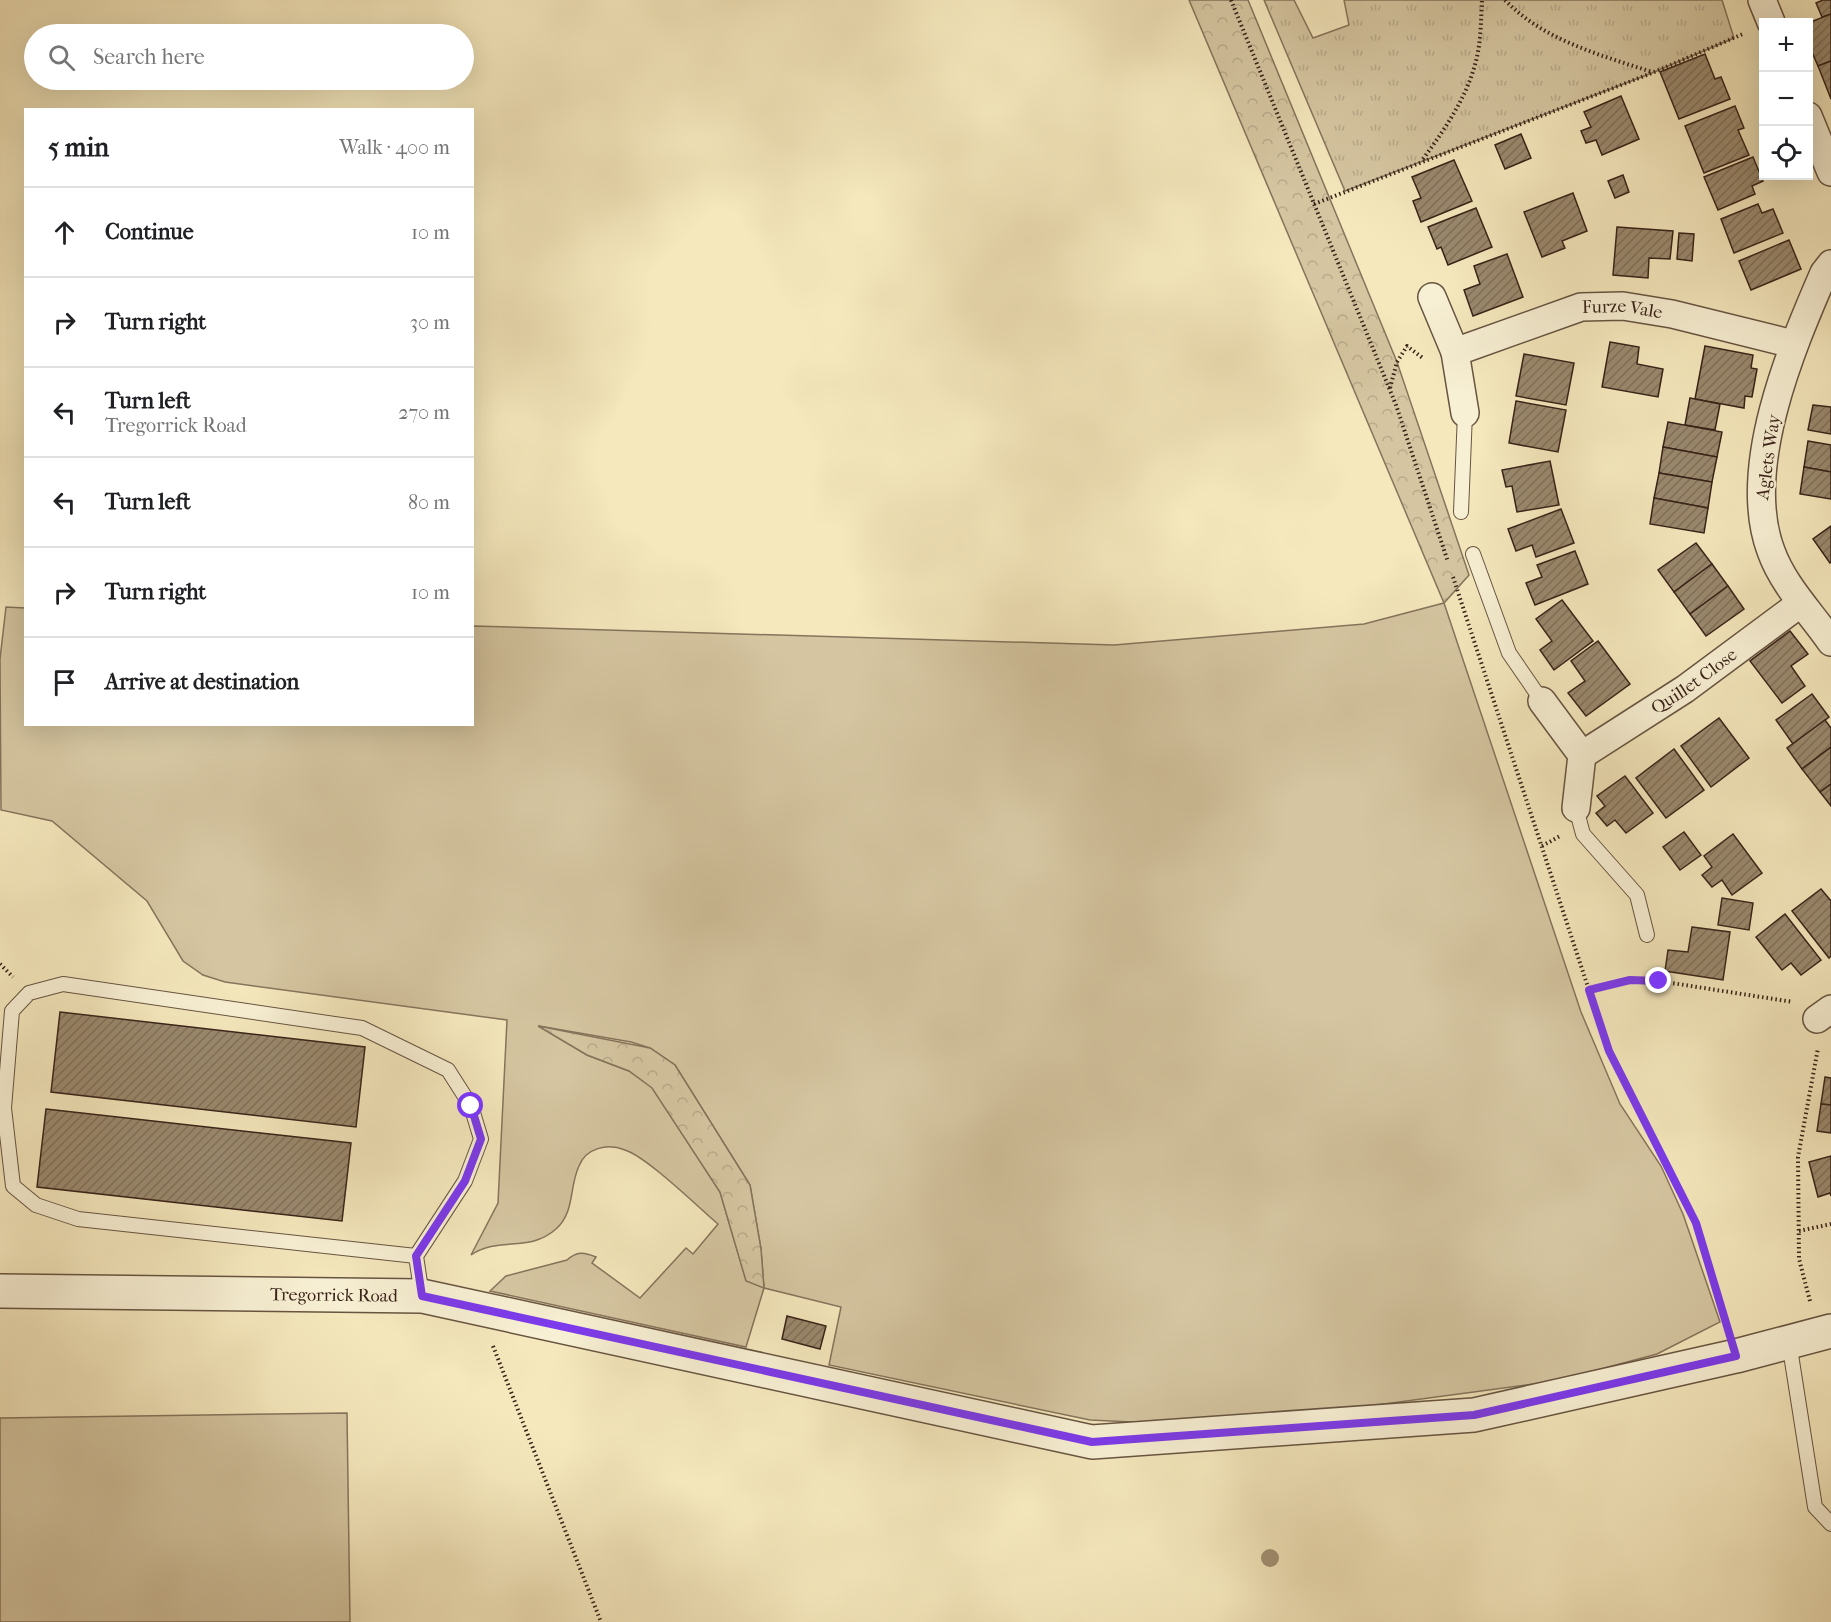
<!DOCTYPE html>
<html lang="en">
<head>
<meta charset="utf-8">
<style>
  :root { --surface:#fff; --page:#f2f2f2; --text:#202124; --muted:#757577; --line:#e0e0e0 }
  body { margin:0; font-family:"IM FELL French Canon",serif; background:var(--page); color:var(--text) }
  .controls { position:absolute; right:18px; top:18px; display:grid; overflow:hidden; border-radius:0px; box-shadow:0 6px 24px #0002 }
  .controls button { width:54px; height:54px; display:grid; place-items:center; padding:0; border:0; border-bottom:2px solid var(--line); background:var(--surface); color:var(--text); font:30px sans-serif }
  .stop { position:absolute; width:18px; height:18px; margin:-14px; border:4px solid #7c3aed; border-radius:50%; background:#fff }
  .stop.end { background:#7c3aed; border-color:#fff; box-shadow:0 2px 6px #0008 }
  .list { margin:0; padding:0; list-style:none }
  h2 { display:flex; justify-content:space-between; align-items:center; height:78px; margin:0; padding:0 24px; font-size:26px }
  h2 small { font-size:20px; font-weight:400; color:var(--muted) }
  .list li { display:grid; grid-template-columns:39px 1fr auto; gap:18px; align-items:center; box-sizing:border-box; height:90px; padding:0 24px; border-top:2px solid var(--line) }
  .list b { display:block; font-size:22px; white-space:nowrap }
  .list p { margin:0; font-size:20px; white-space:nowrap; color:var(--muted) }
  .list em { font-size:20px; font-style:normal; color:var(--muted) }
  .icon { flex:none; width:33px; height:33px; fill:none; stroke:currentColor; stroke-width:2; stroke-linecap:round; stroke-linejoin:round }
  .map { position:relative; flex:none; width:1831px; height:1622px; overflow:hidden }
  .search { position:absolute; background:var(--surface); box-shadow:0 6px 24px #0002; left:24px; top:24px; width:450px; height:66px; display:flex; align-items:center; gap:15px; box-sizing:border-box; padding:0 21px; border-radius:33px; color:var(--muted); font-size:22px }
  .panel { position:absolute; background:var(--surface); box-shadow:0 6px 24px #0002; left:24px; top:108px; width:450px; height:618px; border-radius:0px }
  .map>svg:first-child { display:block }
  .grass { fill:#d5c6a1; stroke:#86745c; stroke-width:1.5; fill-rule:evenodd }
  .forest { fill:url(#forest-crowns); stroke:#86745c; stroke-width:1.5 }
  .park { fill:url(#park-tufts); stroke:#86745c; stroke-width:1.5 }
  .building { fill:url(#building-hatch); stroke:#382218; stroke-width:1.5 }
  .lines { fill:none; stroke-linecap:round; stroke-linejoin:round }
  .service-casing { stroke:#675441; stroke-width:16 }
  .minor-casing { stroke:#675441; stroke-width:30 }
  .tertiary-casing { stroke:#675441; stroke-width:36 }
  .path { stroke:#382218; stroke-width:4; stroke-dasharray:1.5 3; stroke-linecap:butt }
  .service { stroke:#f8f0d4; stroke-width:14 }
  .minor { stroke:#f8f0d4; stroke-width:27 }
  .tertiary { stroke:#f8f0d4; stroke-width:33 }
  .tree { fill:#a29275 }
  .route { stroke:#7c3aed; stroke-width:8 }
  .labels { text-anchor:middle; stroke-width:4.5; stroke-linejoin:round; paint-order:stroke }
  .street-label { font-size:18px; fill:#382218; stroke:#f8f0d4 }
</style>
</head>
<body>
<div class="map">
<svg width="1831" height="1622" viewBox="0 0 1831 1622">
  <defs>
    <pattern id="forest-crowns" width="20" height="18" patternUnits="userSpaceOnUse" patternTransform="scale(1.5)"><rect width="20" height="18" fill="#d5c6a1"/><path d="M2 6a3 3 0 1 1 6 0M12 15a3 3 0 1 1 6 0" fill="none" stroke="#b8aa8a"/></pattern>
    <pattern id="park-tufts" width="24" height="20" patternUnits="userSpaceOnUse" patternTransform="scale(1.5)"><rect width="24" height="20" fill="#d5c6a1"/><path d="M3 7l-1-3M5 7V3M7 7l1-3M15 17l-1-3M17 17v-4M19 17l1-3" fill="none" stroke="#b8aa8a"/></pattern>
    <pattern id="building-hatch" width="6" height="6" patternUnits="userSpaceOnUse" patternTransform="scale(1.5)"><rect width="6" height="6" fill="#9a896e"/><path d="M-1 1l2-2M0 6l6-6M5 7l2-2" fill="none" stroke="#7f7059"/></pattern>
  </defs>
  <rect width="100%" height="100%" fill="#f5e8bd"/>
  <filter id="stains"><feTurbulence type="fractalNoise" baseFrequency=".00333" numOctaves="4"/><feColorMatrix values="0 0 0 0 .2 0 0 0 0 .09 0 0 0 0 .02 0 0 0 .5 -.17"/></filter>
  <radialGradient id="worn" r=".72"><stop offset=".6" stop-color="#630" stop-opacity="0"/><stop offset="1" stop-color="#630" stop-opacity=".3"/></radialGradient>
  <g class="grass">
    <path d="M 1444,603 L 1581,1012 L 1620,1104 L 1661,1166 L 1683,1214 L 1720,1322 L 1657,1354 L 1556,1381 L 1354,1408 L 1174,1424 L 1090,1420 L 829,1365 L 841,1307 L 764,1288 L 746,1347 L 490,1291 L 506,1276 L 567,1260 C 577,1251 584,1252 596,1257 L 592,1263 L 640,1298 L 686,1248 L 693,1254 L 718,1224 C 698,1207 647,1157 625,1150 C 607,1143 586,1148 579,1166 C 569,1187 575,1212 556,1229 C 529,1253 499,1236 471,1255 L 498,1203 L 507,1020 L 225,982 L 203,975 L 183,961 L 147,901 L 52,821 L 1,810 L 0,659 L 6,607 L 25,608 L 26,724 L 472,724 L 473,626 L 1114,645 L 1364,624 ZM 539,1026 L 631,1042 L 650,1048 L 675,1065 L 750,1185 L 761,1249 L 764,1288 L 746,1280 L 720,1192 L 652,1087 L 629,1071 L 587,1055 Z"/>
    <path d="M 347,1413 L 350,1622 L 0,1622 L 0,1418 Z"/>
  </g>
  <g class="forest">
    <path d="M 1189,0 L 1248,0 L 1397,362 L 1469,575 L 1444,603 Z"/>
    <path d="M 538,1026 L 650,1048 L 675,1065 L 750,1185 L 761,1249 L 764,1288 L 746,1281 L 720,1192 L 652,1088 L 629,1071 L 587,1055 Z"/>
  </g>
  <path class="park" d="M 1264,0 L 1294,0 L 1313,38 L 1349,25 L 1344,0 L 1722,0 L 1734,38 L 1652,73 L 1345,191 Z"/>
  <g class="building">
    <path d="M 1823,0 L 1831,0 L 1831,14 L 1822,17 L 1816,3 Z"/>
    <path d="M 1831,14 L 1831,61 L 1818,66 L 1808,43 L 1808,23 Z"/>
    <path d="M 1705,54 L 1715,79 L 1721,77 L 1730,99 L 1679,119 L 1660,72 Z"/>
    <path d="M 1831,61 L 1831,99 L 1818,66 Z"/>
    <path d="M 1621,96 L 1639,139 L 1602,155 L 1596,140 L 1586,143 L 1581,131 L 1591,127 L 1584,112 Z"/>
    <path d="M 1735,106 L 1744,128 L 1738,130 L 1749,155 L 1704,173 L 1685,126 Z"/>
    <path d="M 1521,134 L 1531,158 L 1505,169 L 1495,145 Z"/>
    <path d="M 1753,157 L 1763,181 L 1752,186 L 1755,194 L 1718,210 L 1704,177 Z"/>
    <path d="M 1454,160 L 1472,201 L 1421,222 L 1413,201 L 1421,198 L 1412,177 Z"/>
    <path d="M 1623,175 L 1629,192 L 1615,198 L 1608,181 Z"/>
    <path d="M 1573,193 L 1587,231 L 1562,241 L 1565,248 L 1542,257 L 1524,212 Z"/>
    <path d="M 1758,204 L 1762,213 L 1773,209 L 1783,233 L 1734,253 L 1721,219 Z"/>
    <path d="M 1476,208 L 1492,247 L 1448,265 L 1441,247 L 1437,249 L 1428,227 Z"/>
    <path d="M 1617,227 L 1673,231 L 1670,259 L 1649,258 L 1648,278 L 1613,275 Z"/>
    <path d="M 1679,233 L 1694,234 L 1692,261 L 1677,259 Z"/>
    <path d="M 1789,240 L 1801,269 L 1751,290 L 1739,261 Z"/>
    <path d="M 1507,254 L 1523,297 L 1473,316 L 1464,290 L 1480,284 L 1474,266 Z"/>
    <path d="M 1610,342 L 1639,347 L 1637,364 L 1663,369 L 1658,397 L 1602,387 Z"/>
    <path d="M 1705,346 L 1753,355 L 1751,368 L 1757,369 L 1752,397 L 1745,396 L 1744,408 L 1695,399 Z"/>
    <path d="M 1524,354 L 1574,363 L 1566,405 L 1516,396 Z"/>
    <path d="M 1690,398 L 1720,404 L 1715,430 L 1685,425 Z"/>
    <path d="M 1516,401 L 1566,410 L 1558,452 L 1509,443 Z"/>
    <path d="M 1813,405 L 1831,407 L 1831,434 L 1808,430 Z"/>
    <path d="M 1668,422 L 1722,432 L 1717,457 L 1663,447 Z"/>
    <path d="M 1808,441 L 1831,445 L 1831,472 L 1804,467 Z"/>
    <path d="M 1663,447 L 1717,457 L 1712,482 L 1659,473 Z"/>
    <path d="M 1550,461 L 1559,505 L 1517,512 L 1512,486 L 1506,487 L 1502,470 Z"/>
    <path d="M 1804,467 L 1831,472 L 1831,499 L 1800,494 Z"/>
    <path d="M 1659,473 L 1712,482 L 1708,508 L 1654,498 Z"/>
    <path d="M 1654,498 L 1708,508 L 1704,533 L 1650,524 Z"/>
    <path d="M 1561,509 L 1574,543 L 1536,557 L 1532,545 L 1516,551 L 1508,529 Z"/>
    <path d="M 1831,526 L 1831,562 L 1830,563 L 1813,539 Z"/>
    <path d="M 1696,543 L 1712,564 L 1674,592 L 1658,570 Z"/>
    <path d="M 1575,551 L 1588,584 L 1535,605 L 1526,583 L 1542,577 L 1537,565 Z"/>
    <path d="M 1712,564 L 1728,586 L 1690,614 L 1674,592 Z"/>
    <path d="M 1728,586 L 1744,609 L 1706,636 L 1690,614 Z"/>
    <path d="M 1562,600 L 1593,641 L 1554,670 L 1540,650 L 1552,641 L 1536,619 Z"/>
    <path d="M 1790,631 L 1808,654 L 1791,666 L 1805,686 L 1782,703 L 1750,661 Z"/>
    <path d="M 1598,641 L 1630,684 L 1586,716 L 1568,693 L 1585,681 L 1571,661 Z"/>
    <path d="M 1812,694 L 1829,717 L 1793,744 L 1776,720 Z"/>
    <path d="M 1719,718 L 1749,758 L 1711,787 L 1681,746 Z"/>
    <path d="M 1825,720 L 1831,728 L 1831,747 L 1802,769 L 1787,748 Z"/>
    <path d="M 1831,747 L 1831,784 L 1820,792 L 1802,769 Z"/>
    <path d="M 1674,749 L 1704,790 L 1666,818 L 1636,778 Z"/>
    <path d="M 1625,776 L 1653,813 L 1626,833 L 1615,820 L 1607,826 L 1596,813 L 1605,806 L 1597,796 Z"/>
    <path d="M 1831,784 L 1831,806 L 1820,792 Z"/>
    <path d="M 1684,832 L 1701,855 L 1680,870 L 1663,847 Z"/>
    <path d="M 1733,834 L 1762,873 L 1732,895 L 1722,880 L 1712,887 L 1702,875 L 1712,867 L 1704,856 Z"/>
    <path d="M 1821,889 L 1831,901 L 1831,956 L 1829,958 L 1792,911 Z"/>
    <path d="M 1722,898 L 1753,903 L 1749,930 L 1718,925 Z"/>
    <path d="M 1785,914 L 1821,960 L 1801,975 L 1791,963 L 1782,970 L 1756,937 Z"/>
    <path d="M 1692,927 L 1730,932 L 1723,980 L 1665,971 L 1668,950 L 1688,952 Z"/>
    <path d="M 60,1012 L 365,1047 L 356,1127 L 51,1092 Z"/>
    <path d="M 1825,1077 L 1831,1078 L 1831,1105 L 1821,1104 Z"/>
    <path d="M 1821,1104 L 1831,1105 L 1831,1133 L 1817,1131 Z"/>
    <path d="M 46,1109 L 351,1143 L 342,1221 L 37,1187 Z"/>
    <path d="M 1831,1156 L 1831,1196 L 1830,1193 L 1818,1197 L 1809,1162 Z"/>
    <path d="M 787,1316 L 826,1326 L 820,1349 L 782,1339 Z"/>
  </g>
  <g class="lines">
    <g class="service-casing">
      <g id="service">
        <path d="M 1461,512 L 1465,413"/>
        <path d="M 1473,554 L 1509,653 L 1542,701"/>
        <path d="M 1576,808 L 1583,834 L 1637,895 L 1647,935"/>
        <path d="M 416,1256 L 465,1181 L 481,1139 L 471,1106 L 448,1070 L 362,1028 L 63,984 L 29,993 L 12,1011 L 4,1108 L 13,1186 L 36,1205 L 78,1219 L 416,1256 L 422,1296"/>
        <path d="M 1789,1342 L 1815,1507 L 1831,1524"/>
      </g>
    </g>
    <g class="minor-casing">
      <g id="minor">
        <path d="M 1762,0 L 1771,22"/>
        <path d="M 1808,116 L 1831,172"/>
        <path d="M 1831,264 L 1824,273 C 1791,349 1740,469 1771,551 C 1783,585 1811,613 1831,642"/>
        <path d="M 1432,297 L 1455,352"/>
        <path id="s1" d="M 1465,413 L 1455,352 L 1581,307 L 1623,306 L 1672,314 L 1793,344"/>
        <path d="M 1542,701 L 1582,755 L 1576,808"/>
        <path id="s2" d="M 1582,755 L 1685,689 L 1801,603"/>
        <path d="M 1817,1019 L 1831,1009"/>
      </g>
    </g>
    <g class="tertiary-casing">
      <g id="tertiary">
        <path id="s3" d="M 0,1291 L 422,1296 L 1092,1442 L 1474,1415 L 1736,1356 L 1831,1331"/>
      </g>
    </g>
    <g class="path">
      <path d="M 1231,0 L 1396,405 L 1448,562"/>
      <path d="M 1505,0 C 1543,40 1600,55 1652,72"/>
      <path d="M 1423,159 C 1445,129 1467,97 1476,61 C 1481,42 1481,19 1482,0"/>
      <path d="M 1314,204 L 1652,73 L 1743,34"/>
      <path d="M 1390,388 L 1397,362 L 1407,346 L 1424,359"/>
      <path d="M 1453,577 L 1609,1051 L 1696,1223 L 1726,1324"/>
      <path d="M 1542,846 L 1560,836"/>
      <path d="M 0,964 L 13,977"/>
      <path d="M 1589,990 L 1630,980 L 1659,981 L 1793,1002"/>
      <path d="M 1799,1231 L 1831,1224"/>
      <path d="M 1810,1301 L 1799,1259 L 1798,1157 L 1818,1048"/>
      <path d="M 493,1346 L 601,1622"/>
    </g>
    <use href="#service" class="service"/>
    <use href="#minor" class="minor"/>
    <use href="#tertiary" class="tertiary"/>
  </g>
  <circle class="tree" cx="1270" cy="1558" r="9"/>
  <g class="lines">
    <path class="route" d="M 471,1106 L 481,1139 L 465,1181 L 416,1256 L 422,1296 L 1092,1442 L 1474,1415 L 1736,1356 L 1696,1223 L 1609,1051 L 1589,990 L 1630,980 L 1659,981"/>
  </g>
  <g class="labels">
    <g class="street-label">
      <text dy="6" stroke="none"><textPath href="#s1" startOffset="237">Furze Vale</textPath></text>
      <text transform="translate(1768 457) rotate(-82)" y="6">Aglets Way</text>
      <text dy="6" stroke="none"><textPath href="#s2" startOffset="134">Quillet Close</textPath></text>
      <text dy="6" stroke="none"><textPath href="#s3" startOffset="334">Tregorrick Road</textPath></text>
    </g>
  </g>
  <rect width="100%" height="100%" filter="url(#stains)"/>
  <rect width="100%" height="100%" fill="url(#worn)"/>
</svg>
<div class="controls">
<button>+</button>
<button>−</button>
<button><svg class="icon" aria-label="locate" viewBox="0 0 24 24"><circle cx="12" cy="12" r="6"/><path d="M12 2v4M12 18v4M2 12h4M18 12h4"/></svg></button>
</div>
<div class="stop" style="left:471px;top:1106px"></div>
<div class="stop end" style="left:1659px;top:981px"></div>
<div class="search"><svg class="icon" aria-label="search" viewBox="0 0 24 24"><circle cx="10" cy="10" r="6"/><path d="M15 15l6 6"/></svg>Search here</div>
<section class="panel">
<h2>5 min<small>Walk · 400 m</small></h2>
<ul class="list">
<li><svg class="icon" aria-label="ahead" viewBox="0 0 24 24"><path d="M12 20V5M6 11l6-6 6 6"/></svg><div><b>Continue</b></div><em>10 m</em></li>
<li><svg class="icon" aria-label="right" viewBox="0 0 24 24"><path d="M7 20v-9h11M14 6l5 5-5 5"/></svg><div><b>Turn right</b></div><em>30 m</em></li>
<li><svg class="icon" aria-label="left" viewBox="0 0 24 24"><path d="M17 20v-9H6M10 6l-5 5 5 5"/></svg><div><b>Turn left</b><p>Tregorrick Road</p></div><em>270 m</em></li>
<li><svg class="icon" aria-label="left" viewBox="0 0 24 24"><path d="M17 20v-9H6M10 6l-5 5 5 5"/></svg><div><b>Turn left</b></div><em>80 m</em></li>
<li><svg class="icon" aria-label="right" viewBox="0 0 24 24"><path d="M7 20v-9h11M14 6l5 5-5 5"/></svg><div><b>Turn right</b></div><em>10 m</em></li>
<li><svg class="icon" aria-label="arrive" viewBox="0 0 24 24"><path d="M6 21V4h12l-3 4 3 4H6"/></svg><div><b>Arrive at destination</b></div></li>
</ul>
</section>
</div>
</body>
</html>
